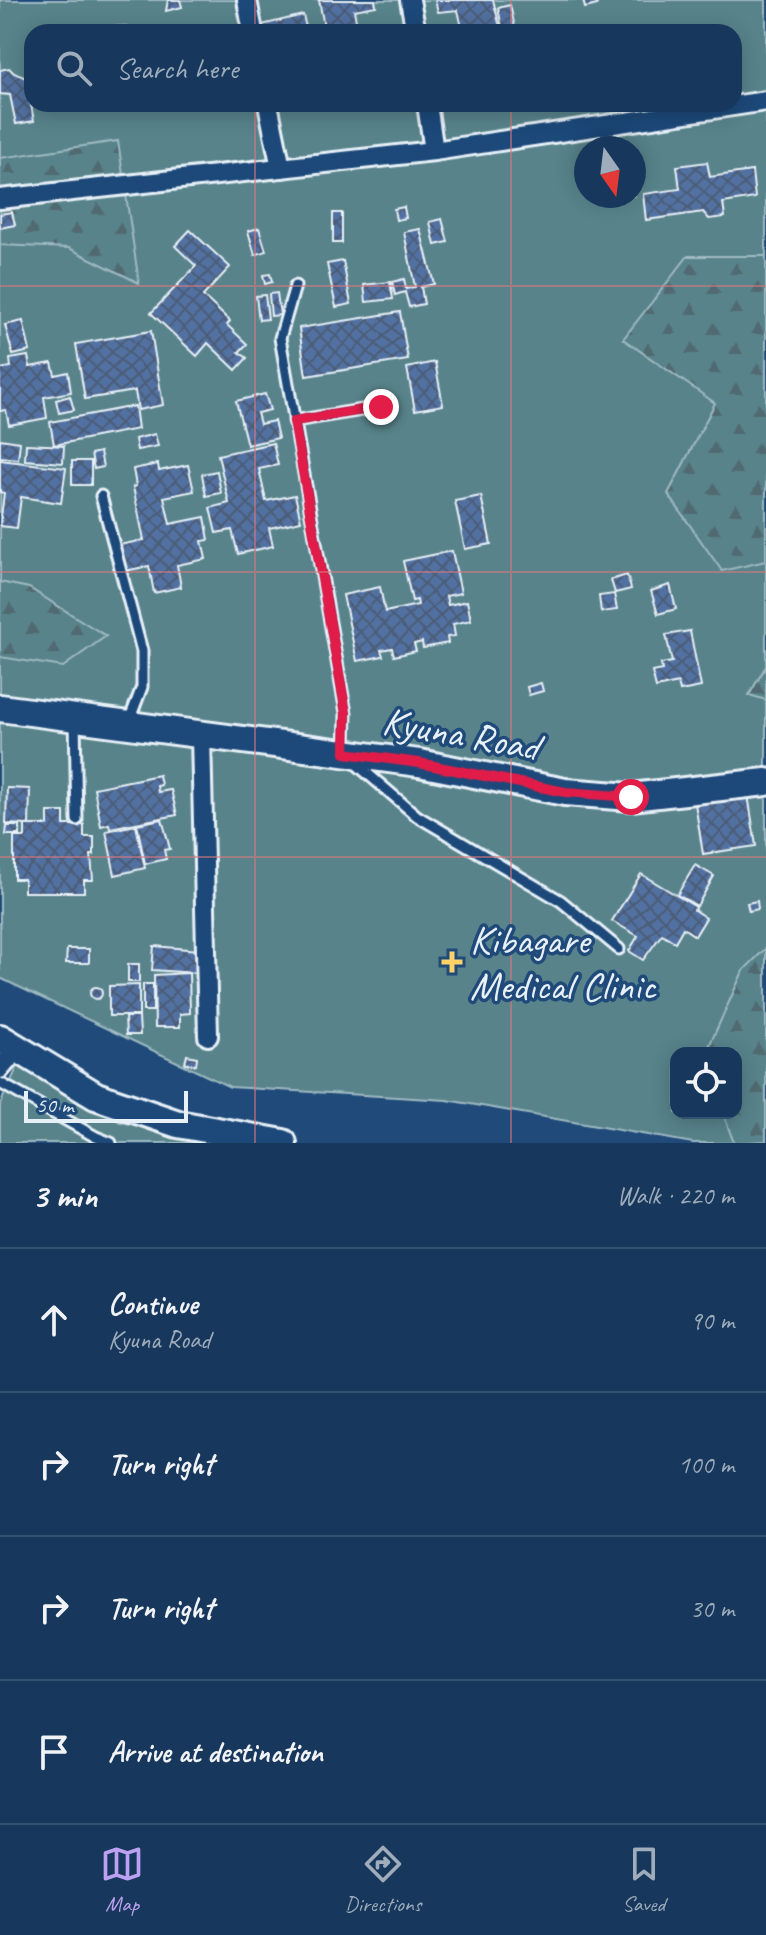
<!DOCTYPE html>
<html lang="en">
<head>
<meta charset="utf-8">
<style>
  :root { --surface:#17385c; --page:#203f62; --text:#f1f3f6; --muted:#9eacbb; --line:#365272; --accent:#bca0f2 }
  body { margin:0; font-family:Caveat,sans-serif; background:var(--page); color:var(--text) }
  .controls { position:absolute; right:24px; bottom:24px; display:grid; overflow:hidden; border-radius:16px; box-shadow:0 4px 20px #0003 }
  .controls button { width:72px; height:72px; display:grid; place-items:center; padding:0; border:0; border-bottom:2px solid var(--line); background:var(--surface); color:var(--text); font:40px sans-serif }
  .compass { position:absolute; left:574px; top:136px; width:72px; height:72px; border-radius:50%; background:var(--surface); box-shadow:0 4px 20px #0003; rotate:166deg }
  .scale { position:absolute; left:24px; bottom:20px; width:164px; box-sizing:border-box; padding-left:8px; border:4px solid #e8f1f8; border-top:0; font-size:22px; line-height:28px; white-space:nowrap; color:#e8f1f8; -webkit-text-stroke:6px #1f4a7a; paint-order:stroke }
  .stop { position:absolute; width:24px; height:24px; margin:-18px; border:6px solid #e11d48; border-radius:50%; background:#fff }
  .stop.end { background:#e11d48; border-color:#fff; box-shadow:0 2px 8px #0008 }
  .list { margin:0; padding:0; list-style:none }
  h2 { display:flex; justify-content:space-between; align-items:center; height:104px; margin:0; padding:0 32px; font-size:34px }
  h2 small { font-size:26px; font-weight:400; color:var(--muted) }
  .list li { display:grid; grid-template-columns:52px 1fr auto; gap:24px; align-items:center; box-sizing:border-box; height:144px; padding:0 32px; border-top:2px solid var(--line) }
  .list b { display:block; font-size:30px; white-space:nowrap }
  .list p { margin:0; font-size:26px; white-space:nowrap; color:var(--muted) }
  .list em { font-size:26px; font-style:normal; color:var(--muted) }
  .icon { flex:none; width:44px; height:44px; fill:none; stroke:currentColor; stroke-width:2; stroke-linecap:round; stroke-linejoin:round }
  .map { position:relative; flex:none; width:766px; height:1143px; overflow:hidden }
  .search { position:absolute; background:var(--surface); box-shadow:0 4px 20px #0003; left:24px; right:24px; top:24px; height:88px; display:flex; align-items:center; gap:20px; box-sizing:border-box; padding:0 28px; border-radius:24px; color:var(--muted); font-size:30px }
  .sheet { height:680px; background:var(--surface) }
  nav { display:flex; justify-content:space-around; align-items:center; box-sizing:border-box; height:112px; border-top:2px solid var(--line); background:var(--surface); font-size:22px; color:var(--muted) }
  nav a { display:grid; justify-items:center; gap:4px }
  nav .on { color:var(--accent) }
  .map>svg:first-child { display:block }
  .green { fill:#58838b; stroke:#a0bac2; stroke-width:2; fill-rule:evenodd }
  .forest { fill:url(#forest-firs); stroke:#a0bac2; stroke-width:2 }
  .building { fill:url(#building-cross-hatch); stroke:#e8f1f8; stroke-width:2 }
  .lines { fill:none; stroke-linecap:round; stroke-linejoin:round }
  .service-casing { stroke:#e8f1f8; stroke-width:15 }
  .minor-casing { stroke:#e8f1f8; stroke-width:24 }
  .secondary-casing { stroke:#e8f1f8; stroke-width:32 }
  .service { stroke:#1f4a7a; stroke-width:9 }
  .minor { stroke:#1f4a7a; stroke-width:18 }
  .secondary { stroke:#1f4a7a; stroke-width:26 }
  .route { stroke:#e11d48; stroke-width:10 }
  .grid { fill:none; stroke:#dd787b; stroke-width:2; stroke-opacity:0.55 }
  .poi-dot { fill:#ffd166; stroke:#1f4a7a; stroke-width:3 }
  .labels { text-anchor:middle; stroke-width:7; stroke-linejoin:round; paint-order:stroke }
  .street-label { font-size:40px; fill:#e8f1f8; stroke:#1f4a7a }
  .poi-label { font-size:40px; fill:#e8f1f8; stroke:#1f4a7a; text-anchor:start }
</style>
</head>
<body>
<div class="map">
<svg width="766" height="1143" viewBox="0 0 766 1143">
  <defs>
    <pattern id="forest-firs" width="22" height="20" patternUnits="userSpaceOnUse" patternTransform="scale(2)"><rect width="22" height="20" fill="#58838b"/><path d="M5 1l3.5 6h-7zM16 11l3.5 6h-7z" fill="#516b71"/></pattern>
    <pattern id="building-cross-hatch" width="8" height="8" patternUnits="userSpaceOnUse" patternTransform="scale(2)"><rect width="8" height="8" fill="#5171a2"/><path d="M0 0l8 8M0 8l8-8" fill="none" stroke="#4c5c76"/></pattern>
  </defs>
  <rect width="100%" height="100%" fill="#1f4a7a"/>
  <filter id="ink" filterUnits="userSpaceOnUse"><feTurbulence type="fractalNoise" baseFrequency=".0125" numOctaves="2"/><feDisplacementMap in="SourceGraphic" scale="16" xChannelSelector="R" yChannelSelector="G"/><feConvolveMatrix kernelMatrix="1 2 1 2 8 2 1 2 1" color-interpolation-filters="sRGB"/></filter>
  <g filter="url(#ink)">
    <g class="green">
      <path d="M 0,0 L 766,0 L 766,1143 L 693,1143 L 447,1100 L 230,1087 L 0,978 ZM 32,32 L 734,32 L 734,104 L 32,104 ZM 586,148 L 634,148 L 634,196 L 586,196 ZM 676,1053 L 736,1053 L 736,1113 L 676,1113 Z"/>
      <path d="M 19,1064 L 120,1122 L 247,1143 L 0,1143 L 0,1104 Z"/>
    </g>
    <g class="forest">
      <path d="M 118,141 L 139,283 L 69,248 L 0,245 L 0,158 Z"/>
      <path d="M 688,256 L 766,256 L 766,561 L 722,571 L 668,494 L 715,403 L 623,339 Z"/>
      <path d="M 0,582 L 29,588 L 106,636 L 63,667 L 0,657 Z"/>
      <path d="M 766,666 L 766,700 L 749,695 Z"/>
      <path d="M 766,948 L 766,1141 L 734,1143 L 723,1113 L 736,1113 L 736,1053 L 706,1053 L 743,971 Z"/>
    </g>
    <g class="building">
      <path d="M 168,0 L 180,0 L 182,7 L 166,11 Z"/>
      <path d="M 319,0 L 375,0 L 376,6 L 354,10 L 358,32 L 325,32 Z"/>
      <path d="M 435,0 L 493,0 L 500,27 L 479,32 L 463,32 L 458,10 L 438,12 Z"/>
      <path d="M 583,0 L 596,0 L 597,5 L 585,8 Z"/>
      <path d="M 510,5 L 516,32 L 503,32 L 498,8 Z"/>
      <path d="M 303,15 L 307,32 L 263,32 L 262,25 Z"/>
      <path d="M 126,26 L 125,32 L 90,32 L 94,28 Z"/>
      <path d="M 246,27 L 247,32 L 215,32 Z"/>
      <path d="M 9,68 L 14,73 L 26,78 L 34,121 L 16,124 L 10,95 L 0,94 L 0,70 Z"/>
      <path d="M 707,162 L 710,177 L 752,171 L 755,198 L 723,203 L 725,217 L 709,219 L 703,212 L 646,220 L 643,194 L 680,189 L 677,166 Z"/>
      <path d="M 404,207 L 406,218 L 396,220 L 394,209 Z"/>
      <path d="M 12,212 L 15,225 L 0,228 L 0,214 Z"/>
      <rect x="333" y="213" width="9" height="30"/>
      <path d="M 442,219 L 448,242 L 435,245 L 430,222 Z"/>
      <path d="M 259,228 L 266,251 L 255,255 L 248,231 Z"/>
      <path d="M 420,229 L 434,284 L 421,287 L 424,304 L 409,307 L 405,292 L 395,295 L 392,282 L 404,279 L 406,289 L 415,287 L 404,232 Z"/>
      <path d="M 190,230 L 230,267 L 203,296 L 230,321 L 227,325 L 247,344 L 239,352 L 247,358 L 236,370 L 208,343 L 197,356 L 151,313 L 196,266 L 175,246 Z"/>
      <path d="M 343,261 L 351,304 L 336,307 L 327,264 Z"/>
      <path d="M 270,274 L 272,282 L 265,284 L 263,275 Z"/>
      <path d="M 390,282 L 393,299 L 366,302 L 364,285 Z"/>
      <path d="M 277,293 L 280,315 L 271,316 L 269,294 Z"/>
      <path d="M 265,295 L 268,319 L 259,320 L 256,296 Z"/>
      <path d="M 400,312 L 408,360 L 306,376 L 299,328 Z"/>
      <path d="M 23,321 L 30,351 L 13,355 L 5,325 Z"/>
      <path d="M 151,331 L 163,405 L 138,410 L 135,391 L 85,399 L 76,344 Z"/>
      <path d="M 28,356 L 30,367 L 52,363 L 55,375 L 68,372 L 71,392 L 44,397 L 47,418 L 9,425 L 6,410 L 0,411 L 0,369 L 11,367 L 10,359 Z"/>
      <path d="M 435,362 L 443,405 L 415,410 L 407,368 Z"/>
      <path d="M 265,394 L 270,410 L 257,413 L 260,424 L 274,421 L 278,438 L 247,445 L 236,401 Z"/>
      <path d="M 70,396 L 74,410 L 59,413 L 56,400 Z"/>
      <path d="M 135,406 L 138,429 L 54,445 L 50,422 Z"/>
      <path d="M 155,434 L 158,446 L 137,450 L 135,439 Z"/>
      <path d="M 0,439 L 20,442 L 18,459 L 0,457 Z"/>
      <path d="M 273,443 L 278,465 L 259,469 L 266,501 L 295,495 L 301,521 L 269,528 L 273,546 L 238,554 L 232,530 L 216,533 L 210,508 L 229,503 L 218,455 Z"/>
      <path d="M 26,444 L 64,446 L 63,463 L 25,460 Z"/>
      <path d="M 100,452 L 103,467 L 94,469 L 91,454 Z"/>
      <path d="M 0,460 L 66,468 L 61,503 L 21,497 L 17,528 L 0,526 L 4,493 L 0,492 Z"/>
      <rect x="72" y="461" width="19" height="24"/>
      <path d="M 158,464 L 159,471 L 188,465 L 194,491 L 164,497 L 170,524 L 205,517 L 209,540 L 202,541 L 206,559 L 177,565 L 181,587 L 154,593 L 149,566 L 125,571 L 119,545 L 144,540 L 133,487 L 136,486 L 133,469 Z"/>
      <path d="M 217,471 L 221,493 L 206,496 L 202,474 Z"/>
      <path d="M 481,496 L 491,544 L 465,549 L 455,501 Z"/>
      <path d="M 452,551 L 461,593 L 446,596 L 448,605 L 467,601 L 471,620 L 453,624 L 455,636 L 447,637 L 448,643 L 423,648 L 422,642 L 414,644 L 416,651 L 394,656 L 392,648 L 381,650 L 383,656 L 357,661 L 343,595 L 380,587 L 385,612 L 418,605 L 417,600 L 412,601 L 403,561 Z"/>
      <path d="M 627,575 L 631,589 L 615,593 L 611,580 Z"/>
      <path d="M 670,585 L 676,609 L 658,614 L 651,591 Z"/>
      <path d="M 614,594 L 617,610 L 601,612 L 599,596 Z"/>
      <path d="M 690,631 L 701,687 L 680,691 L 678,683 L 656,688 L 652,672 L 662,670 L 661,664 L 672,662 L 666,635 Z"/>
      <path d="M 541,683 L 543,691 L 529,695 L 527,687 Z"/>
      <path d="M 159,775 L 161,785 L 157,786 L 158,792 L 171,790 L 177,815 L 110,828 L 109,824 L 101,826 L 94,788 Z"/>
      <path d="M 7,788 L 30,789 L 29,825 L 6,824 Z"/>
      <path d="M 748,795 L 756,846 L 703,854 L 695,803 Z"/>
      <path d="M 48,812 L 64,812 L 64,825 L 84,825 L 84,837 L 94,837 L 94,855 L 91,855 L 93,880 L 84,880 L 84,892 L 24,892 L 24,879 L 14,879 L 14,837 L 25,837 L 25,825 L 48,825 Z"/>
      <path d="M 162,819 L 170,849 L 164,850 L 166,859 L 145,864 L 137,824 Z"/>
      <path d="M 136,825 L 145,868 L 115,875 L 106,831 Z"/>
      <path d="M 7,826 L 20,826 L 20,835 L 6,835 Z"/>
      <path d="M 695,865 L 714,876 L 697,906 L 677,895 Z"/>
      <path d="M 641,874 L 696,907 L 694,910 L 706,918 L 695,936 L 683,928 L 675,942 L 662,934 L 643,960 L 629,951 L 638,936 L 612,921 Z"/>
      <path d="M 757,901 L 758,909 L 749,911 L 747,903 Z"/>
      <path d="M 154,946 L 198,950 L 196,973 L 152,970 Z"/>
      <path d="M 67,949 L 89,949 L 89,963 L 66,963 Z"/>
      <rect x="128" y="964" width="11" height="18"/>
      <path d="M 189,973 L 190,1013 L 180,1014 L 180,1027 L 155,1027 L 154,975 Z"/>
      <rect x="143" y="984" width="10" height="27"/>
      <path d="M 139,985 L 139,1016 L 109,1016 L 109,986 Z"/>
      <circle cx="96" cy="993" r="6"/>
      <path d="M 125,1017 L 139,1017 L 140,1035 L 126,1035 Z"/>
      <path d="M 187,1055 L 197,1057 L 196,1065 L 185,1063 Z"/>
    </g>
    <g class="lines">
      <g class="service-casing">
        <g id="service">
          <path d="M 295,286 L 280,338 L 346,713 L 345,751"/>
          <path d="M 294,421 L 381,407"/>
          <path d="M 101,496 L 142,651 L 142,687 L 129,721"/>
          <path d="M 75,721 L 77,820"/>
          <path d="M 354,762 L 417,816 L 561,901 L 619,949"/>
          <path d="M 0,1083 L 96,1137 L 111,1143"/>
        </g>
      </g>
      <g class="minor-casing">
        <g id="minor">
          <path d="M 247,0 L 253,32"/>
          <path d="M 410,0 L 416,32"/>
          <path d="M 268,104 L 281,168"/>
          <path d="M 427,104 L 434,151"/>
          <path d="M 0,199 L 434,151 L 766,101"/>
          <path d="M 201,736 L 208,1036"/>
          <path d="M 0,1069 L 16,1050"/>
        </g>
      </g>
      <g class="secondary-casing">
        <g id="secondary">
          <path d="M 0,708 L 419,763 L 565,792 L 631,797 L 766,782"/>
          <path d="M 0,1038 L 96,1096 L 178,1124 L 283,1143"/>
        </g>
      </g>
      <use href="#service" class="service"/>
      <use href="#minor" class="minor"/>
      <use href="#secondary" class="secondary"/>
    </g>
  </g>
  <g class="lines" filter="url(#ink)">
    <path class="route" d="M 381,407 L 294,421 L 346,713 L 345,753 L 419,763 L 565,792 L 631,797"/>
  </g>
  <path class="grid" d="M 255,0 L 255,32M 511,0 L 511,32M 255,104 L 255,1143M 511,104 L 511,1143M 0,286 L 766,286M 0,572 L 766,572M 0,857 L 766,857"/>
  <path class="poi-dot" d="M448 950h8v8h8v8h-8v8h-8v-8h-8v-8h8z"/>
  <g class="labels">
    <g class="street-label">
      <text transform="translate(461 733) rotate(10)" y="14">Kyuna Road</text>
    </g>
    <g class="poi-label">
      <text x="470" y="953">Kibagare<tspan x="470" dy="46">Medical Clinic</tspan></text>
    </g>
  </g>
</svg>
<div class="controls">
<button><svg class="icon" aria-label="locate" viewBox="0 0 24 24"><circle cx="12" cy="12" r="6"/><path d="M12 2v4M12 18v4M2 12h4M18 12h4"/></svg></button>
</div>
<svg class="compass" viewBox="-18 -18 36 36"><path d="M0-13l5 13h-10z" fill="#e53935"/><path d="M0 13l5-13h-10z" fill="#9eacbb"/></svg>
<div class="scale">50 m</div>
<div class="stop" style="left:631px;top:797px"></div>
<div class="stop end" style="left:381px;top:407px"></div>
<div class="search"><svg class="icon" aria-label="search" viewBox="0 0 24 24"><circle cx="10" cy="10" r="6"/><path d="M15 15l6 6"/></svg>Search here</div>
</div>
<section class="sheet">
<h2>3 min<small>Walk · 220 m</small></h2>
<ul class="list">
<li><svg class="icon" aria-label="ahead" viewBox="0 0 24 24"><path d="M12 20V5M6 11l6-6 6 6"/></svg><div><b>Continue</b><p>Kyuna Road</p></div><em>90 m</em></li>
<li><svg class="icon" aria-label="right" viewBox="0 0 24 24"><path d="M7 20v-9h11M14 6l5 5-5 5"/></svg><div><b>Turn right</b></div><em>100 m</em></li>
<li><svg class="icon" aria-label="right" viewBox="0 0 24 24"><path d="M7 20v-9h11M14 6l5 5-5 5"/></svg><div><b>Turn right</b></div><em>30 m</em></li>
<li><svg class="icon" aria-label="arrive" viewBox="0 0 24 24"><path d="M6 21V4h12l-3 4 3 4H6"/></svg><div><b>Arrive at destination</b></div></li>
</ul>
</section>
<nav>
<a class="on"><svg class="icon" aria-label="map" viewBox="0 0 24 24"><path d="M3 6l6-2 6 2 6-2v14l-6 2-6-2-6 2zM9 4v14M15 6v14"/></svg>Map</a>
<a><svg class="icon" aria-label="directions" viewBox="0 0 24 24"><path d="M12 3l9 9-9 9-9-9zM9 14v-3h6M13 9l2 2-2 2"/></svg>Directions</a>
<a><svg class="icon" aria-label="saved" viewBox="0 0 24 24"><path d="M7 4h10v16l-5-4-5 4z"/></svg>Saved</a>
</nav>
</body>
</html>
